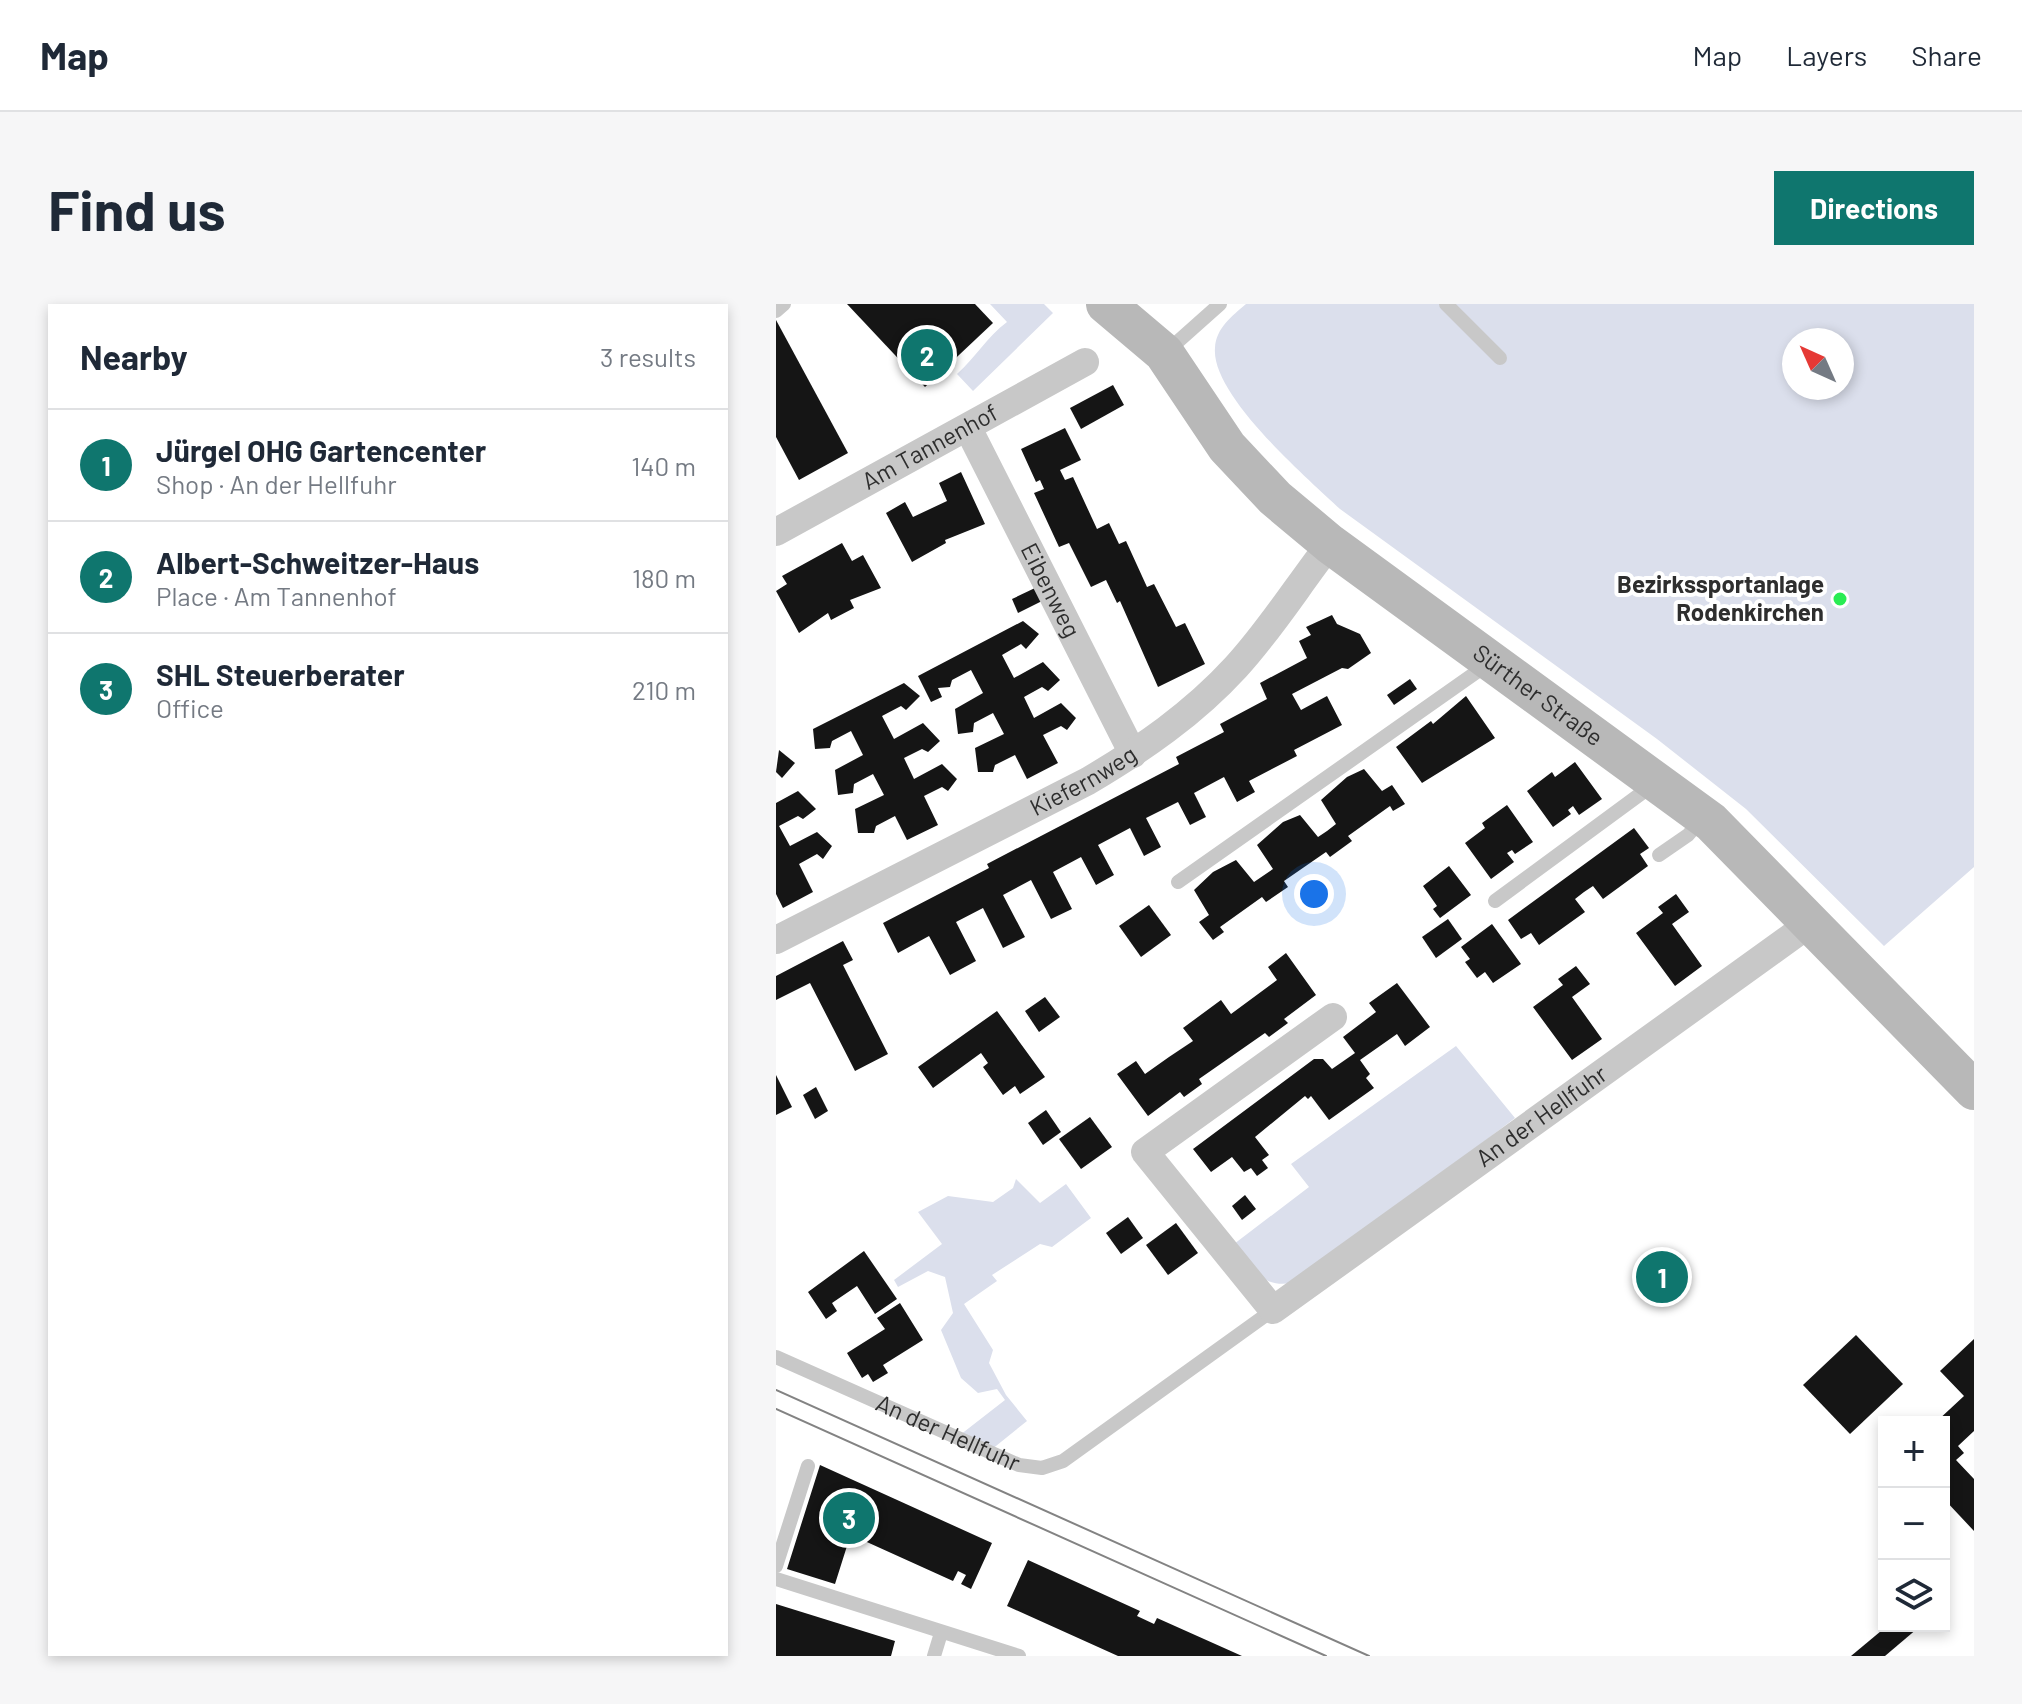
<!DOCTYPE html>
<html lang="en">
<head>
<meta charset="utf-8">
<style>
  :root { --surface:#fff; --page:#f6f6f7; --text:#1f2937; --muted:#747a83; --line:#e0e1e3; --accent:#0f766e }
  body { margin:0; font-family:Barlow,sans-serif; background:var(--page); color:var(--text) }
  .controls { position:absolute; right:24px; bottom:24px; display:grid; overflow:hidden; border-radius:0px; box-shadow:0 4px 12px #0003 }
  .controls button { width:72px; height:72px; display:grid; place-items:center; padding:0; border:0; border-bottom:2px solid var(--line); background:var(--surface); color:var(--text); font:40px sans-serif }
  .compass { position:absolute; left:1006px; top:24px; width:72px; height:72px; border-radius:50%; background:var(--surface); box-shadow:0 4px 12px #0003; rotate:315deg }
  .you { position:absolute; left:538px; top:590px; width:28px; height:28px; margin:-20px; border:6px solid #fff; border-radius:50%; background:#1a73e8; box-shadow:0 0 0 12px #1a73e833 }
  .badge { display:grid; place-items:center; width:52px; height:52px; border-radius:50%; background:var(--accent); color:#fff; font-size:26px; font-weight:700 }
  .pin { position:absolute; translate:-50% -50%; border:4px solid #fff; box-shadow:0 2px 8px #0006 }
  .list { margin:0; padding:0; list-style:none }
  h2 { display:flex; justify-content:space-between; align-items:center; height:104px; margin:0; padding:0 32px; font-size:34px }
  h2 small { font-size:26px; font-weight:400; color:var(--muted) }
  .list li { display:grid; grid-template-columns:52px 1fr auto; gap:24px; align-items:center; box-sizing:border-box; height:112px; padding:0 32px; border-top:2px solid var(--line) }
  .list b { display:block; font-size:30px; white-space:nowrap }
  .list p { margin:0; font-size:26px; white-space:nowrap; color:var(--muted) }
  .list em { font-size:26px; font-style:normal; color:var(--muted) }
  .icon { flex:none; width:44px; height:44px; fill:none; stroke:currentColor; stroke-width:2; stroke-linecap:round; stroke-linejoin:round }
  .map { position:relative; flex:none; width:1198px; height:1352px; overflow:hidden; border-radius:0px }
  header { display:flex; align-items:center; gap:48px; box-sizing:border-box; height:112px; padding:0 40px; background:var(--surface); border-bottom:2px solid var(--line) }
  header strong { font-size:38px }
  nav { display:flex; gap:44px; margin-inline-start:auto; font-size:28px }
  .intro { display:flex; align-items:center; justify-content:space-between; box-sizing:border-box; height:192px; padding:0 48px }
  h1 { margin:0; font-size:56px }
  .button { padding:20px 36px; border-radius:0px; background:var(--accent); color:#fff; font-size:28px; font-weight:700 }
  main { display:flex; gap:48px; padding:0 48px }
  aside { flex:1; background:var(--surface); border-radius:0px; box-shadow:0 4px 12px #0003 }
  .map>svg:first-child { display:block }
  .green { fill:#dbdfec; fill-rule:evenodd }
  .building { fill:#151515 }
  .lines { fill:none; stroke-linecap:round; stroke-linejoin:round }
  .lane { stroke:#c8c8c8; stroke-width:14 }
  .street { stroke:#c8c8c8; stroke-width:28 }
  .secondary { stroke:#b8b8b8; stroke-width:40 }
  .tram { stroke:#838383; stroke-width:2 }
  .poi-dot { fill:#29ec53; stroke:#fff; stroke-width:3 }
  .labels { text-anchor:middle; stroke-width:8; stroke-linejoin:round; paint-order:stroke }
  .street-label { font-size:24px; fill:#2e2e2e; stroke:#fff }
  .poi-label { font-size:24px; font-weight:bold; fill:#2e2e2e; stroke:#fff; text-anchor:end }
</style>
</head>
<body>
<header>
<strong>Map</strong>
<nav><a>Map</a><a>Layers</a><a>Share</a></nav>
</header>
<div class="intro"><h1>Find us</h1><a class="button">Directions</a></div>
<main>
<aside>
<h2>Nearby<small>3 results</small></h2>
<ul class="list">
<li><span class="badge">1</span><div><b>Jürgel OHG Gartencenter</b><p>Shop · An der Hellfuhr</p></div><em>140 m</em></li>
<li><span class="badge">2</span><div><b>Albert-Schweitzer-Haus</b><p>Place · Am Tannenhof</p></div><em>180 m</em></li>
<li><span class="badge">3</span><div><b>SHL Steuerberater</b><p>Office</p></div><em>210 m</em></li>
</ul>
</aside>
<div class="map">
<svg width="1198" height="1352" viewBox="0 0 1198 1352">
  <rect width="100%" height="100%" fill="#fff"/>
  <g class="green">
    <path d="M 214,0 L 268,0 L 277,9 L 197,87 L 181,70 C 200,53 211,33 231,18 Z"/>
    <path d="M 470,0 L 1198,0 L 1198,563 L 1108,642 L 970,505 L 881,435 L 564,205 C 530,173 435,91 439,44 C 440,24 456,12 470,0 ZM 1018,36 L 1066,36 L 1066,84 L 1018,84 Z"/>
    <path d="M 680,742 L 739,814 L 525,977 C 486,987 480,968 458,940 L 533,883 L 515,860 Z"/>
    <path d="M 240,875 L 264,899 L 290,880 L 315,914 L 276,943 L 264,940 L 216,971 L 221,977 L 188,1000 L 217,1046 L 213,1059 L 230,1091 L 251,1117 L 215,1146 L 184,1131 L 229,1096 L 221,1085 L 202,1089 L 185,1074 L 165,1026 L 177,1009 L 169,973 L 152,967 L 122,983 L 118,976 L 166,940 L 142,908 L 172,892 L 217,898 L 237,884 Z"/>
  </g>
  <g class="building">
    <path d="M 71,0 L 199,0 L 217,19 L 149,83 Z"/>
    <path d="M 0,16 L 72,149 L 23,176 L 0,133 Z"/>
    <path d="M 337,81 L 348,101 L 305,125 L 294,104 Z"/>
    <path d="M 289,124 L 305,156 L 284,166 L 289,176 L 297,173 L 321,225 L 333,219 L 343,240 L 350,237 L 371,283 L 378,280 L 400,323 L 409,319 L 429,360 L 382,383 L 344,297 L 341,299 L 330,276 L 315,283 L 293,239 L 283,243 L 258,189 L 268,185 L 264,176 L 260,178 L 245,145 Z"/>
    <path d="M 185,168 L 209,220 L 169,236 L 170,239 L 136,258 L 110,209 L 129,198 L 137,213 L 171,197 L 163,179 Z"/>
    <path d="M 66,239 L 76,257 L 87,251 L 105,284 L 74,296 L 78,304 L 55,316 L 52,309 L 23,329 L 0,287 L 11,280 L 6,272 Z"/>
    <path d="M 259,284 L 266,297 L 242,309 L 236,295 Z"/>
    <path d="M 556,311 L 561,320 L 584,330 L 595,349 L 572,365 L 566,364 L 516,390 L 525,406 L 551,392 L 566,421 L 518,446 L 521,452 L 473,477 L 479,488 L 461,498 L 448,473 L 418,489 L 430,513 L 414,521 L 402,498 L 370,514 L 385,543 L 368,552 L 354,524 L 322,541 L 338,571 L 320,581 L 305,553 L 277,568 L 296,605 L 275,615 L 255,576 L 227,591 L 249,633 L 227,644 L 207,604 L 180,618 L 200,657 L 174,671 L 153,632 L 122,649 L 107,619 L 213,564 L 211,560 L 403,460 L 400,453 L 448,428 L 444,420 L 491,395 L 484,379 L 531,354 L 523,337 L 535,331 L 530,323 Z"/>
    <path d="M 247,317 L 263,330 L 250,345 L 245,340 L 226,351 L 238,374 L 267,358 L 284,376 L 272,387 L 266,383 L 248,393 L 258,414 L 285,399 L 300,414 L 291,426 L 285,422 L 267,431 L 282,459 L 251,475 L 239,451 L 219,461 L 217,468 L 202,468 L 199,444 L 228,430 L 217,409 L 198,419 L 197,428 L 182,430 L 179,405 L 207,389 L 195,366 L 176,376 L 174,383 L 162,384 L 166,393 L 155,398 L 142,372 Z"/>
    <path d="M 634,375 L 641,385 L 618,401 L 611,391 Z"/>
    <path d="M 128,379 L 144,392 L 130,406 L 125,402 L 106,412 L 118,435 L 147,419 L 164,437 L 152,448 L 146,445 L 128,454 L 138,475 L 166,460 L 181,475 L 172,487 L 166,483 L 148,492 L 162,521 L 131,536 L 119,512 L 100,522 L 98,529 L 82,529 L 79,505 L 108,491 L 97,470 L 78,480 L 77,489 L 62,491 L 59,466 L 87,451 L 75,427 L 56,437 L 54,444 L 39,445 L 37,425 Z"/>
    <path d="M 690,392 L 719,434 L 646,479 L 620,443 L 655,417 L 657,420 Z"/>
    <path d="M 3,446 L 19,459 L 6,474 L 0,468 Z"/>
    <path d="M 799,458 L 826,495 L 803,511 L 797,502 L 792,506 L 795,510 L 777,523 L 751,487 L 776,468 L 779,473 Z"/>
    <path d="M 588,465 L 606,487 L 616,481 L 629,500 L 617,507 L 614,502 L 572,532 L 576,537 L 554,553 L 550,548 L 508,577 L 512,583 L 490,598 L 486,593 L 444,623 L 448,628 L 437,636 L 423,618 L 433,611 L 418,586 L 437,568 L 460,556 L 478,578 L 497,565 L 481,541 L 507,518 L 524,511 L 542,533 L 551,527 L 560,520 L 545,496 L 571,473 Z"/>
    <path d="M 22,487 L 40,505 L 27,515 L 22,512 L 3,522 L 14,542 L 41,528 L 56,542 L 47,555 L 41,550 L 23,560 L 37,588 L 7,604 L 0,590 L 0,499 Z"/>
    <path d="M 731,501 L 757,538 L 739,550 L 736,546 L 731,549 L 738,558 L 715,575 L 689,539 L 709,524 L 706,519 Z"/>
    <path d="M 858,524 L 873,544 L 864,550 L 872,562 L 827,595 L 817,582 L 808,588 L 799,595 L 809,608 L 763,641 L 755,629 L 745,635 L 732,616 Z"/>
    <path d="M 673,562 L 695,591 L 664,614 L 657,605 L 661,602 L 647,582 Z"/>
    <path d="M 900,590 L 913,608 L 896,620 L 926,662 L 899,682 L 860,629 L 887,609 L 882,603 Z"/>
    <path d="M 373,601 L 395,631 L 365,653 L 343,622 Z"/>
    <path d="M 672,615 L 686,635 L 660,654 L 646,633 Z"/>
    <path d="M 716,620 L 745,660 L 717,679 L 709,668 L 701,674 L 689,658 L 694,655 L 685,643 Z"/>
    <path d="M 67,637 L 77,656 L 67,661 L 112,750 L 79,767 L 34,679 L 0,696 L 0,672 Z"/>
    <path d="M 510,649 L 540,691 L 508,715 L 512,719 L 493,733 L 489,729 L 423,775 L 426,780 L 408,793 L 404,788 L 372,812 L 341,770 L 360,757 L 369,770 L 393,753 L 417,737 L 407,724 L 445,696 L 455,710 L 501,676 L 492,663 Z"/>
    <path d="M 800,662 L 814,680 L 796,693 L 826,735 L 796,756 L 757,703 L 787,681 L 782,675 Z"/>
    <path d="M 621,679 L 654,723 L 629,742 L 621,730 L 584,756 L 594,770 L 590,774 L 598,784 L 553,816 L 535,792 L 532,795 L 529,792 L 479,833 L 493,851 L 486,856 L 492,864 L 481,872 L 475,864 L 468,868 L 456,853 L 435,868 L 417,845 L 538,755 L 547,755 L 556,765 L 579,749 L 567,733 L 600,708 L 593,699 Z"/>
    <path d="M 269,693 L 284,713 L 263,728 L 249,707 Z"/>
    <path d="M 221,707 L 269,773 L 244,790 L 239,782 L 227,791 L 207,763 L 212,759 L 205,749 L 157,784 L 142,763 Z"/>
    <path d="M 0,771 L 16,803 L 0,811 Z"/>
    <path d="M 40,783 L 52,807 L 39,815 L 27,791 Z"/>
    <path d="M 270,806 L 285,828 L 267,841 L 252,819 Z"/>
    <path d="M 314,813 L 336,843 L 305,865 L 283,835 Z"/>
    <path d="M 469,891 L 480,905 L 466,916 L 456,902 Z"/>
    <path d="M 352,913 L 367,934 L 345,950 L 330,929 Z"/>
    <path d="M 400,919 L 422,949 L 392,971 L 370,941 Z"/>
    <path d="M 88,947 L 121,995 L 99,1010 L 81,982 L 56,999 L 61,1007 L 50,1015 L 32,988 Z"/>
    <path d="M 124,999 L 147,1036 L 107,1061 L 112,1069 L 97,1078 L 92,1070 L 86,1074 L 71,1049 L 109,1025 L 101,1014 Z"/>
    <path d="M 1080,1031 L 1127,1080 L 1074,1130 L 1027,1081 Z"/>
    <path d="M 1198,1035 L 1198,1127 L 1182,1142 L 1188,1149 L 1180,1156 L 1198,1175 L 1198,1227 L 1168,1195 L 1168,1118 L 1160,1118 L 1188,1092 L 1164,1067 Z"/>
    <path d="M 44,1161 L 216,1239 L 195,1285 L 185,1280 L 190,1271 L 182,1267 L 177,1277 L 82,1234 L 85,1227 L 77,1223 L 59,1280 L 11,1265 Z"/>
    <path d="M 252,1256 L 364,1307 L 361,1312 L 378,1320 L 381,1314 L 466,1352 L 342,1352 L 231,1302 Z"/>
    <path d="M 0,1300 L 119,1337 L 115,1352 L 0,1352 Z"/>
    <path d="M 1111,1322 L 1142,1324 L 1109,1352 L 1075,1352 Z"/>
  </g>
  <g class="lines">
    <g class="lane">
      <path d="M 670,0 L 724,54"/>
      <path d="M 0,7 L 8,0"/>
      <path d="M 389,49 L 444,0"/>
      <path d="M 883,551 L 912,531 L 925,516"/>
      <path d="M 402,578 L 712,360"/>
      <path d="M 719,597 L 878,480"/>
      <path id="s1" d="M 0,1053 L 243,1161 L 266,1164 L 287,1157 L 497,1006"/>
      <path d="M 0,1262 L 32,1162"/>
      <path d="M 0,1275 L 243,1352"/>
      <path d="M 158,1352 L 165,1329"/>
    </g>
    <g class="street">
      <path id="s2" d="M 192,124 L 357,450"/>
      <path id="s3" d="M 0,228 L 309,58"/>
      <path id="s4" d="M 0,636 L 312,477 C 366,445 417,410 460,363 C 495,325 522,281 554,240"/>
      <path id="s5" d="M 557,713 L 369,848 L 497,1006 L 1036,618"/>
    </g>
    <path class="secondary" id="s6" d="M 330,0 L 388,49 L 451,143 L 499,194 L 554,240 L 935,518 L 1198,786"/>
    <g class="tram">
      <path d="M 0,1086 L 593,1352"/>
      <path d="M 0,1105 L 550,1352"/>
    </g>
  </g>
  <circle class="poi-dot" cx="1064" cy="295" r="8"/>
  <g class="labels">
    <g class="street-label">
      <text dy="8" stroke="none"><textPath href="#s3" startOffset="176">Am Tannenhof</textPath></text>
      <text dy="8" stroke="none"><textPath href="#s2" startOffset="182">Eibenweg</textPath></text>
      <text dy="8" stroke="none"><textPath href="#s6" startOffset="588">Sürther Straße</textPath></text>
      <text dy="8" stroke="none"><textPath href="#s4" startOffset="346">Kiefernweg</textPath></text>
      <text dy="8" stroke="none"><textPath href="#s5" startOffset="766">An der Hellfuhr</textPath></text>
      <text dy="8" stroke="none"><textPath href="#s1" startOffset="188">An der Hellfuhr</textPath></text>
    </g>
    <g class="poi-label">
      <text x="1048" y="289">Bezirkssportanlage<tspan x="1048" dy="28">Rodenkirchen</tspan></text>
    </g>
  </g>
</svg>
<div class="controls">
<button>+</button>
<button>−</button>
<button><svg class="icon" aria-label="layers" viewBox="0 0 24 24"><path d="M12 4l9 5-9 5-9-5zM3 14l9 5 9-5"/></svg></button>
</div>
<svg class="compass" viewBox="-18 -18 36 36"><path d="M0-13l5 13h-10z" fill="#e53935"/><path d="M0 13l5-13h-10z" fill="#747a83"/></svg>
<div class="you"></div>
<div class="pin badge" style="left:886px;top:973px">1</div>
<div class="pin badge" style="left:151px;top:51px">2</div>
<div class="pin badge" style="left:73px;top:1214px">3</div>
</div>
</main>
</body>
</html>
